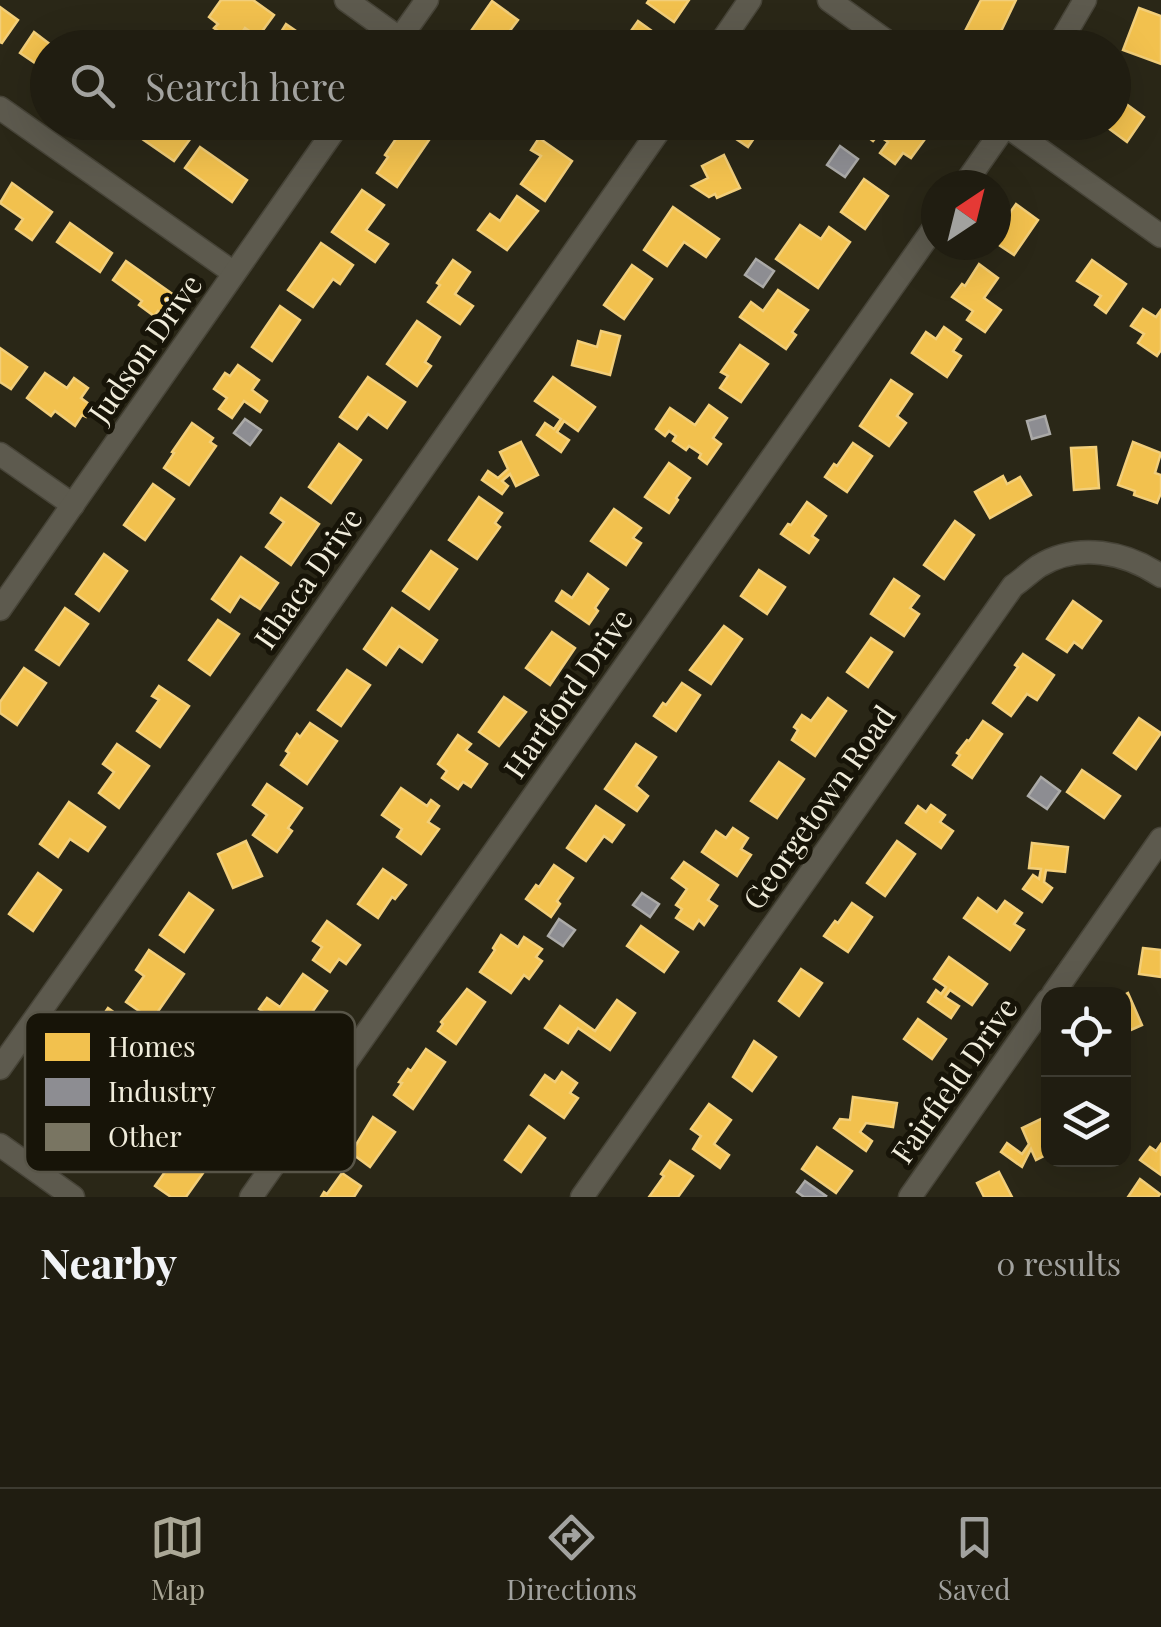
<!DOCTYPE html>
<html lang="en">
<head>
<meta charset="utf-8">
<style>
  :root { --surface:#201d11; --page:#2d2a1f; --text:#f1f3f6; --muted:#a2a29f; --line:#3d3b31; --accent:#aba897 }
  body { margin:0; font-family:"Playfair Display",serif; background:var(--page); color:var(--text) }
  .controls { position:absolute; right:30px; bottom:30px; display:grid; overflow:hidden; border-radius:20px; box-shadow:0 10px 40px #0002 }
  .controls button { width:90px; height:90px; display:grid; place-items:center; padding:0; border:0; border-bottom:2px solid var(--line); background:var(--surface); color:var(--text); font:50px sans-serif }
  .compass { position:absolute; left:921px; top:170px; width:90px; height:90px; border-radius:50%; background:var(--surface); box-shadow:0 10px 40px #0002; rotate:35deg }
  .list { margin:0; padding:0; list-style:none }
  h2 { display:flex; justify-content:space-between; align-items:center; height:130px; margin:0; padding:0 40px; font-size:42px }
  h2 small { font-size:32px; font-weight:400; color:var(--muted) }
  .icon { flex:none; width:55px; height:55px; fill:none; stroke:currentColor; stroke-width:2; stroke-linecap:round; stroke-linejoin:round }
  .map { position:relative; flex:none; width:1161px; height:1197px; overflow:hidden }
  .search { position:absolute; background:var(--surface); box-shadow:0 10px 40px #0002; left:30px; right:30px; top:30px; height:110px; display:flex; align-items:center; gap:25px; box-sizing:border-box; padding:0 35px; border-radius:55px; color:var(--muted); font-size:38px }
  .sheet { height:290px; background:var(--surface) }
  nav { display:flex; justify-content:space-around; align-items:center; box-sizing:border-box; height:140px; border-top:2px solid var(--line); background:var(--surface); font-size:28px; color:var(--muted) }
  nav a { display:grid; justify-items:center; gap:5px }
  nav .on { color:var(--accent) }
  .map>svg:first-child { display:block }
  .homes { fill:#f2c14e; stroke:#f2ce79; stroke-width:2.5 }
  .industry { fill:#8d8d92; stroke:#abaaa8; stroke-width:2.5 }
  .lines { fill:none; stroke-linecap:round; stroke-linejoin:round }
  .minor-casing { stroke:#474438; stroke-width:25 }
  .minor { stroke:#5d5a4e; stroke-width:22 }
  .labels { text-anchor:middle; stroke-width:10; stroke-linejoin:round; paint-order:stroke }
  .street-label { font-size:30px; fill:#f1eddc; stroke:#171408 }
  .key { fill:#171408; stroke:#585548; stroke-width:2.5 }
  .key-label { font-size:28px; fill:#f1eddc }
</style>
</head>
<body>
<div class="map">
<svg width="1161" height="1197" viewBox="0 0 1161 1197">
  <rect width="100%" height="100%" fill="#2a2717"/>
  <g class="homes">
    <path d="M 221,0 L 253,0 L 274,15 L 258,37 L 245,28 L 235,43 L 214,28 L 218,24 L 209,17 Z"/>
    <path d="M 649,0 L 689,0 L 674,22 L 647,3 Z"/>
    <path d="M 981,0 L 1016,0 L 993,48 L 987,48 L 963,35 Z"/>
    <path d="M 492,1 L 518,20 L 509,32 L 526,43 L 523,48 L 465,48 L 474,34 L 471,31 Z"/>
    <path d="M 0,7 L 18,20 L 2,43 L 0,42 Z"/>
    <path d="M 1139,8 L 1161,16 L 1161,64 L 1123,50 Z"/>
    <path d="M 638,21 L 659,36 L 651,48 L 619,48 Z"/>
    <path d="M 286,24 L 302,35 L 304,33 L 324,48 L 271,48 Z"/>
    <path d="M 34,32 L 55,48 L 48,48 L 48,72 L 20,53 Z"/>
    <path d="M 795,32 L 817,48 L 784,48 Z"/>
    <path d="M 1114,95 L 1144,117 L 1127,142 L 1100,122 L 1114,122 Z"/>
    <path d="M 139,122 L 193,122 L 199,127 L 174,161 L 132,132 Z"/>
    <path d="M 734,122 L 765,122 L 748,147 L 727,133 Z"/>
    <path d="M 868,122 L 901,122 L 925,139 L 911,158 L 903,153 L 895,164 L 880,153 L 888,142 L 878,135 L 873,141 L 861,132 Z"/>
    <path d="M 406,124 L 429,140 L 397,187 L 377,173 L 388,157 L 385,155 Z"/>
    <path d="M 539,138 L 572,161 L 545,201 L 521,184 L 541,156 L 531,150 Z"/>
    <path d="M 200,147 L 247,180 L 232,202 L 185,168 Z"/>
    <path d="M 724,155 L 740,188 L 717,198 L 715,194 L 709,197 L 692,186 L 708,178 L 702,166 Z"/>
    <path d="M 864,179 L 888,196 L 865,229 L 841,212 Z"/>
    <path d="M 12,183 L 52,212 L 32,240 L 16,229 L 23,219 L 0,203 Z"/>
    <path d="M 362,190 L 384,205 L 366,230 L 388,244 L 375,262 L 332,232 Z"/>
    <path d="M 517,196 L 538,211 L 507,250 L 478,230 L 490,214 L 500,221 Z"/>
    <path d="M 1016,204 L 1038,220 L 1014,255 L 996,243 L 996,223 L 997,221 L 1002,224 Z"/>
    <path d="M 673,207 L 719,239 L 706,257 L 684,242 L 667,266 L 644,250 Z"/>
    <path d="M 70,223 L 112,253 L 100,272 L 57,242 Z"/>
    <path d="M 800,225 L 821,239 L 829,227 L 850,242 L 818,288 L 776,259 Z"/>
    <path d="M 321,243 L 353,265 L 340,284 L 333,279 L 313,307 L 288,290 Z"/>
    <path d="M 453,260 L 470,272 L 455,294 L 473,306 L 460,324 L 428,302 L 440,285 L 437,283 Z"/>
    <path d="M 1092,260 L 1126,284 L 1106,313 L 1095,305 L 1101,296 L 1077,281 Z"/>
    <path d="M 126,261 L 174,295 L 161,313 L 158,311 L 154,316 L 139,305 L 142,301 L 113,280 Z"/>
    <path d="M 979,264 L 998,278 L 984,298 L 1001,310 L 985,332 L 967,320 L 973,311 L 952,297 L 962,284 L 965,286 Z"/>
    <path d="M 632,265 L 652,279 L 624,319 L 604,305 Z"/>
    <path d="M 778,290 L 808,310 L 792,332 L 796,335 L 786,349 L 740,317 L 751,302 L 763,311 Z"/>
    <path d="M 280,306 L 300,320 L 272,361 L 252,347 Z"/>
    <path d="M 1143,309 L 1156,317 L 1161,310 L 1161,350 L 1157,356 L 1138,343 L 1144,334 L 1131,326 Z"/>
    <path d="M 417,321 L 440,337 L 425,362 L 431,366 L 417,386 L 387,364 Z"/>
    <path d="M 944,327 L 961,339 L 953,351 L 961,356 L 947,377 L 912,353 L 926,332 L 936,339 Z"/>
    <path d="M 601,331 L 620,336 L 610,375 L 572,365 L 578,341 L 597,347 Z"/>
    <path d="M 740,345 L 768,364 L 741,402 L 720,388 L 728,376 L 721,372 Z"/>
    <path d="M 0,348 L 27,367 L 11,389 L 0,382 Z"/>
    <path d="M 238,365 L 259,380 L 252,390 L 267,401 L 260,412 L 244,401 L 232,418 L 219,409 L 227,398 L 214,389 L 225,373 L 230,376 Z"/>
    <path d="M 45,373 L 67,388 L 74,378 L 88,388 L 81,398 L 93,407 L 86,417 L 82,415 L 75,426 L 55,411 L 51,416 L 27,398 Z"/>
    <path d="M 368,377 L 405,402 L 387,428 L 368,414 L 357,429 L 340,417 Z"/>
    <path d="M 553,377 L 595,407 L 578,431 L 564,421 L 557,432 L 569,440 L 561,452 L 537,435 L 545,423 L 554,429 L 561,419 L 535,401 Z"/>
    <path d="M 891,380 L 912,394 L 897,416 L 906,423 L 889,446 L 860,426 Z"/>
    <path d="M 709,405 L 727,418 L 713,438 L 721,444 L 707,464 L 699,458 L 701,454 L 689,446 L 686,450 L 673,441 L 676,436 L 669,431 L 665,436 L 656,429 L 670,408 L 695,425 Z"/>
    <path d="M 192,423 L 213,438 L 210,442 L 216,446 L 189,485 L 164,468 L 174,453 L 172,452 Z"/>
    <path d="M 521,442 L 538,475 L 516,486 L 510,474 L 502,481 L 508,486 L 502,494 L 482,480 L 488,471 L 498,478 L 508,469 L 500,452 Z"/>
    <path d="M 1133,442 L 1161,453 L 1155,473 L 1161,475 L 1161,493 L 1157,503 L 1134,495 L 1135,491 L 1118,485 Z"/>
    <path d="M 853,443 L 872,456 L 847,492 L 825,477 L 834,464 L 837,466 Z"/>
    <path d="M 339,444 L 361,460 L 331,503 L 309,487 Z"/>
    <path d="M 1096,447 L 1099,488 L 1074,490 L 1071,448 Z"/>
    <path d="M 669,463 L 690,478 L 676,498 L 678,500 L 669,513 L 645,497 Z"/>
    <path d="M 1003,476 L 1007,484 L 1020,477 L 1031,495 L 990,518 L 975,492 Z"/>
    <path d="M 153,484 L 174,499 L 145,540 L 124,525 Z"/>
    <path d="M 479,497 L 502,513 L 495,523 L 500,527 L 477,559 L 449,540 Z"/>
    <path d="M 281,498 L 319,524 L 291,565 L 266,547 L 284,522 L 271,513 Z"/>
    <path d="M 807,502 L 826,516 L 812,536 L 818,540 L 809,553 L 781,534 L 788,524 L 791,525 Z"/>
    <path d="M 614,509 L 641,528 L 633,538 L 641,543 L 626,565 L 591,541 Z"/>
    <path d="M 955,521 L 974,535 L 944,579 L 924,565 Z"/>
    <path d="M 431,551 L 457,569 L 429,609 L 403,591 Z"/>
    <path d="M 104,554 L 127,571 L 99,611 L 76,594 Z"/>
    <path d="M 241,557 L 278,583 L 260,609 L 240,596 L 230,612 L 212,599 Z"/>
    <path d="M 759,570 L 785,587 L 767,614 L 741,596 Z"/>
    <path d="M 588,574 L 608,589 L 595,608 L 598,611 L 589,624 L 556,601 L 562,591 L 572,598 Z"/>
    <path d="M 894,579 L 919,596 L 910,608 L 919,614 L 904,636 L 871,614 Z"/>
    <path d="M 1073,601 L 1101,621 L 1082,648 L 1074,642 L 1067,652 L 1047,639 Z"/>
    <path d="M 65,608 L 88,624 L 59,665 L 36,650 Z"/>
    <path d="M 392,608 L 437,640 L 422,662 L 399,646 L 386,665 L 364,649 Z"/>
    <path d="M 218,620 L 239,634 L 210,675 L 189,660 Z"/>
    <path d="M 724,626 L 742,639 L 711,684 L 690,670 Z"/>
    <path d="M 552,632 L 575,648 L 550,685 L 526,668 Z"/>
    <path d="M 871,638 L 892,652 L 868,687 L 847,672 Z"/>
    <path d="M 1023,654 L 1054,675 L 1037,700 L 1027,694 L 1011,716 L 993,703 L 1018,667 L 1015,665 Z"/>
    <path d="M 24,668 L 46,683 L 17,725 L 0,713 L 0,702 Z"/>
    <path d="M 347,670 L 370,685 L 341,726 L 318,710 Z"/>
    <path d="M 682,683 L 700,695 L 676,731 L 654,716 L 663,703 L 666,705 Z"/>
    <path d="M 159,686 L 189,706 L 160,747 L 137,731 L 159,700 L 152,696 Z"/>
    <path d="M 504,697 L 526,712 L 499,746 L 479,732 Z"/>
    <path d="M 828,698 L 846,711 L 815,756 L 792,740 L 798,730 L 794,727 L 802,715 L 811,721 Z"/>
    <path d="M 1139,718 L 1161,733 L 1136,769 L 1114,753 Z"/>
    <path d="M 983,721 L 1002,734 L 972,778 L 953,765 L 960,755 L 957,753 L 967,740 L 969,741 Z"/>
    <path d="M 310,723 L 337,741 L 307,784 L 281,765 L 289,753 L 286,751 L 297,734 L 300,737 Z"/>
    <path d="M 458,735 L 471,744 L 466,750 L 487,764 L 471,787 L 463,782 L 458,789 L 442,778 L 447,771 L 438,764 Z"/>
    <path d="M 117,744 L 149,766 L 119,808 L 99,793 L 114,772 L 103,764 Z"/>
    <path d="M 636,744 L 656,757 L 636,786 L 648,796 L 637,811 L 605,789 Z"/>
    <path d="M 779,762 L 804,779 L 777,818 L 751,801 Z"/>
    <path d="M 1082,770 L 1120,796 L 1104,818 L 1067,792 Z"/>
    <path d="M 267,784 L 302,808 L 288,828 L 292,831 L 277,852 L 253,835 L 267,815 L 253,805 Z"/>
    <path d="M 401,788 L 427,806 L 431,800 L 439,806 L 428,822 L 439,829 L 421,854 L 397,837 L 402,829 L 382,815 Z"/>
    <path d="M 69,802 L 105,827 L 88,851 L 70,839 L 58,857 L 40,844 Z"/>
    <path d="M 931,805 L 945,815 L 940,822 L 953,831 L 941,848 L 906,823 L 918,806 L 926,812 Z"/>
    <path d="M 596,806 L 624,825 L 612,842 L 604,836 L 586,861 L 567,848 Z"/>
    <path d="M 733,828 L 748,838 L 741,849 L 751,855 L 737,876 L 702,852 L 716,831 L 726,838 Z"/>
    <path d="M 246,841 L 262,876 L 233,888 L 218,854 Z"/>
    <path d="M 897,841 L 915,854 L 885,896 L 867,883 Z"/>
    <path d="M 1032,843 L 1068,847 L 1065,872 L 1046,870 L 1044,882 L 1052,888 L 1042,902 L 1023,889 L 1033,875 L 1039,879 L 1041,869 L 1029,868 Z"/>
    <path d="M 684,862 L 718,885 L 708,900 L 717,906 L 704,925 L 699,920 L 693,929 L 676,918 L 682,909 L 676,905 L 687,889 L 672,878 Z"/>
    <path d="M 554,865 L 573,878 L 557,901 L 560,904 L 551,917 L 526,899 L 536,885 L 539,887 Z"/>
    <path d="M 383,869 L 406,885 L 395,899 L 392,897 L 378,918 L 358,904 Z"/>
    <path d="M 38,873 L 61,890 L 33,931 L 9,914 Z"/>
    <path d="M 189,893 L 213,910 L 184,952 L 160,935 Z"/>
    <path d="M 978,898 L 997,912 L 1005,901 L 1022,913 L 1014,924 L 1024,930 L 1010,950 L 964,918 Z"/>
    <path d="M 852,903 L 872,917 L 848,952 L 824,936 L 835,921 L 838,923 Z"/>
    <path d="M 327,921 L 360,945 L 346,964 L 339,959 L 330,972 L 313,960 L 322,947 L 313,941 Z"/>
    <path d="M 641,926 L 678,952 L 664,972 L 627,946 Z"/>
    <path d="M 501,935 L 518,947 L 524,937 L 542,949 L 536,957 L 542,961 L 529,979 L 524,975 L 511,993 L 480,972 L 495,950 L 493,948 Z"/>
    <path d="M 1143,948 L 1161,950 L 1161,977 L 1139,974 Z"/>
    <path d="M 149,950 L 184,974 L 152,1020 L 126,1002 L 144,976 L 136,970 Z"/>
    <path d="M 949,957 L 987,984 L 972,1005 L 950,990 L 945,997 L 959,1006 L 951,1018 L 928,1002 L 936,990 L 941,994 L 946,987 L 934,979 Z"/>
    <path d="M 801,969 L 822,983 L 799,1016 L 779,1001 Z"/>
    <path d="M 303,974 L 327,991 L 296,1035 L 259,1009 L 267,998 L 280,1007 Z"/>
    <path d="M 467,989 L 485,1002 L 456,1044 L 438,1031 L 443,1024 L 441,1022 Z"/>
    <path d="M 1128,993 L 1142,1025 L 1124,1033 L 1124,995 Z"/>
    <path d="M 617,1000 L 635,1013 L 610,1050 L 578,1028 L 568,1043 L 545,1028 L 560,1006 L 595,1031 Z"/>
    <path d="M 108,1008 L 133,1026 L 104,1067 L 79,1050 Z"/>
    <path d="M 918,1019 L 946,1039 L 932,1059 L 904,1039 Z"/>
    <path d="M 754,1041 L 776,1057 L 752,1091 L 733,1077 Z"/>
    <path d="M 426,1049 L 445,1062 L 413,1109 L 394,1095 L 402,1083 L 399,1082 L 408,1069 L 411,1071 Z"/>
    <path d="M 562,1072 L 577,1083 L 570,1093 L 578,1098 L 564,1118 L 531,1095 L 545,1075 L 555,1082 Z"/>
    <path d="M 853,1097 L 897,1103 L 893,1127 L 866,1123 L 860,1132 L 872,1141 L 866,1151 L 834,1128 L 840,1119 L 850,1120 Z"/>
    <path d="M 709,1104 L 731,1120 L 714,1144 L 729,1155 L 720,1168 L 693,1149 L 701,1136 L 691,1129 Z"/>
    <path d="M 373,1117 L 395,1132 L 370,1167 L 351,1153 Z"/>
    <path d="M 1043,1118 L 1048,1131 L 1048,1154 L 1036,1160 L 1031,1149 L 1022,1167 L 1001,1152 L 1007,1143 L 1022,1154 L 1029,1144 L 1022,1128 Z"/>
    <path d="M 529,1126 L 545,1138 L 521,1172 L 505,1160 Z"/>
    <path d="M 170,1139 L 208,1166 L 186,1197 L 171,1197 L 155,1186 L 167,1169 L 155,1161 Z"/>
    <path d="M 1161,1144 L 1161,1175 L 1140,1160 L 1150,1147 L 1156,1151 Z"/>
    <path d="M 817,1147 L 852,1171 L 836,1193 L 802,1169 Z"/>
    <path d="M 670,1161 L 693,1176 L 678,1197 L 649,1197 L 664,1176 L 661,1174 Z"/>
    <path d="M 999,1172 L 1012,1197 L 984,1197 L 977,1183 Z"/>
    <path d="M 342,1173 L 361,1186 L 354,1197 L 321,1197 L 324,1192 L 327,1194 Z"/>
    <path d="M 1140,1179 L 1160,1194 L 1158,1197 L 1128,1197 Z"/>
  </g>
  <g class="industry">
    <path d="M 840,146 L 858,159 L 845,177 L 827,165 Z"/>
    <path d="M 756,259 L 774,271 L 763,287 L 745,275 Z"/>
    <path d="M 1045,416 L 1050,434 L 1032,439 L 1027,421 Z"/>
    <path d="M 245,419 L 261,430 L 250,445 L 234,433 Z"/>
    <path d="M 1041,777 L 1060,791 L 1047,809 L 1028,796 Z"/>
    <path d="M 642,893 L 659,904 L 650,917 L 633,905 Z"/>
    <path d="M 559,919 L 575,930 L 563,946 L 548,936 Z"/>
    <path d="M 805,1181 L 826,1196 L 825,1197 L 804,1197 L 797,1192 Z"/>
  </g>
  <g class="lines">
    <g class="minor-casing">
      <g id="minor">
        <path d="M 346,0 L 399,38"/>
        <path d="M 829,0 L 896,48"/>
        <path d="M 393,48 L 427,0"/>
        <path d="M 717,48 L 750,0"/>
        <path d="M 1057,48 L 1085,0"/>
        <path d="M 0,108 L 234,273"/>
        <path d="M 1001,122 L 1161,236"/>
        <path d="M 964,185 L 1008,122"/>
        <path d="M 0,454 L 73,505"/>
        <path d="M 0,609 L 340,122"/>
        <path d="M 1053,994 L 1161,839"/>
        <path d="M 0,1068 L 278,676 L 665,122"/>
        <path d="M 0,1145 L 73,1197"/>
        <path d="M 251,1197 L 936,225"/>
        <path d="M 582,1197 L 1013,586 C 1022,580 1030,572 1039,566 C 1078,542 1126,552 1161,576"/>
        <path d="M 910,1197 L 1048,1000"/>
      </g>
    </g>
    <use href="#minor" class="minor"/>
  </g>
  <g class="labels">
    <g class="street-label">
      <text transform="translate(146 349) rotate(-55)" y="10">Judson Drive</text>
      <text transform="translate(309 579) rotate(-55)" y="10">Ithaca Drive</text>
      <text transform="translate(569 694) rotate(-55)" y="10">Hartford Drive</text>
      <text transform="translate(820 808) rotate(-55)" y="10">Georgetown Road</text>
      <text transform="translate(955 1081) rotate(-55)" y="10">Fairfield Drive</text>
    </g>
  </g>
  <rect x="25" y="1012" width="330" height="160" rx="15" class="key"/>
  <rect x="45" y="1033" width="45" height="28" fill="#f2c14e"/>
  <rect x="45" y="1078" width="45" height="28" fill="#8d8d92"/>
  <rect x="45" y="1123" width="45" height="28" fill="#797562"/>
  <g class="key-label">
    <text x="108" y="1057">Homes</text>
    <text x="108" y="1102">Industry</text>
    <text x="108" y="1147">Other</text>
  </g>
</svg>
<div class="controls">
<button><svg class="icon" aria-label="locate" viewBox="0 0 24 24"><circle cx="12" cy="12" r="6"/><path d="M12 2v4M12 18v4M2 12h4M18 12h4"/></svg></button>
<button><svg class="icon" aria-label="layers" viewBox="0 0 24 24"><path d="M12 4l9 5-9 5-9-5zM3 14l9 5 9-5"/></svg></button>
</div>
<svg class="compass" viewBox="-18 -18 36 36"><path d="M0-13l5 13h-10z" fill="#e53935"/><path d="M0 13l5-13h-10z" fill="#a2a29f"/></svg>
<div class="search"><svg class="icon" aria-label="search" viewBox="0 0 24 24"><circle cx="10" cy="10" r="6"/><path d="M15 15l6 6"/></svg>Search here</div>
</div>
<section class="sheet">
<h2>Nearby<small>0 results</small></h2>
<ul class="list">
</ul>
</section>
<nav>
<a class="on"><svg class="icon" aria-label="map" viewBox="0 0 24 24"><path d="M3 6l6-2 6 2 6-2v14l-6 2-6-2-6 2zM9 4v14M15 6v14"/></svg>Map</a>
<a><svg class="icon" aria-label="directions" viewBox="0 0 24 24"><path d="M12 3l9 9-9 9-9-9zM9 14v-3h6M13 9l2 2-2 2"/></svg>Directions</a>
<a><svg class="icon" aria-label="saved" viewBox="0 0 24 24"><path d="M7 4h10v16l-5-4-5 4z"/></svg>Saved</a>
</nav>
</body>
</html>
